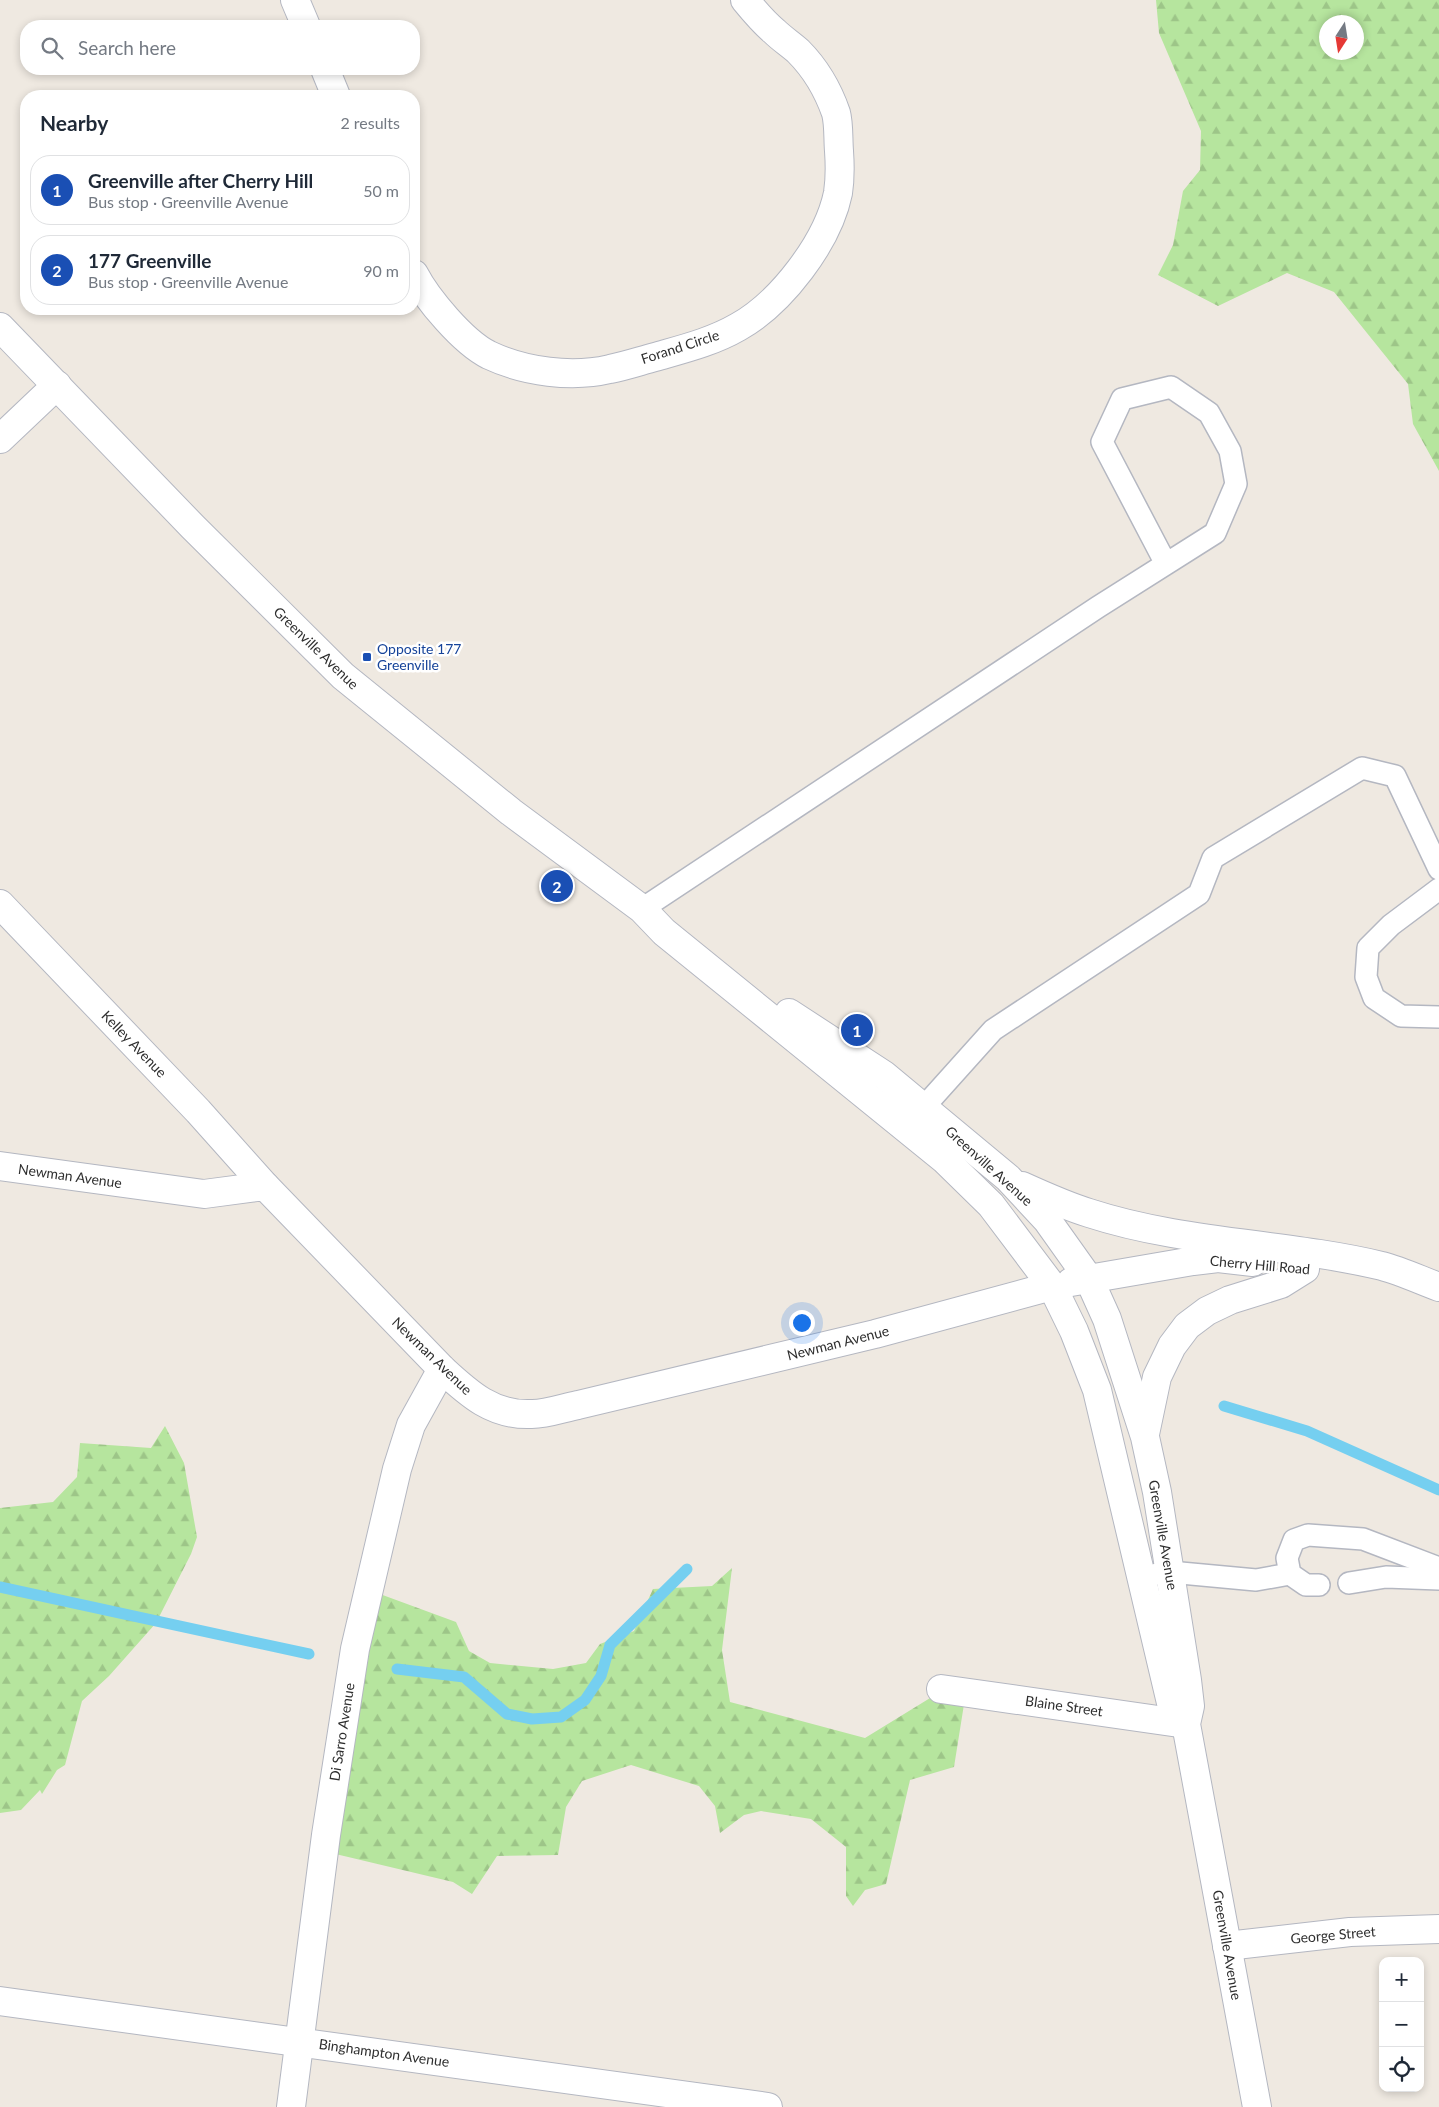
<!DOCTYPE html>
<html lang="en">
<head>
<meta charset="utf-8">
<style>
  :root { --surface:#fff; --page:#f6f6f7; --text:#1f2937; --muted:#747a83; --line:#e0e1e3; --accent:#1a73e8 }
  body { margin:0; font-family:Lato,sans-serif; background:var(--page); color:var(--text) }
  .controls { position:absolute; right:15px; bottom:15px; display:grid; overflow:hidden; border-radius:10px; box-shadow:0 2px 8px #0003 }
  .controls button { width:45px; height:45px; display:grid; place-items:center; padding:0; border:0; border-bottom:1px solid var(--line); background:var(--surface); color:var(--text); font:25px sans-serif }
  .compass { position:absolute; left:1319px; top:15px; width:45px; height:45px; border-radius:50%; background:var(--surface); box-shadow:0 2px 8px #0003; rotate:192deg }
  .you { position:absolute; left:801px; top:1322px; width:18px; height:18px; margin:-12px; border:4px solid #fff; border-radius:50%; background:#1a73e8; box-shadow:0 0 0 8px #1a73e833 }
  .badge { display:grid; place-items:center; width:32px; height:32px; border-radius:50%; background:var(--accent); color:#fff; font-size:16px; font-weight:700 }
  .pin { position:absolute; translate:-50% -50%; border:2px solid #fff; box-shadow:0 1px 5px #0006 }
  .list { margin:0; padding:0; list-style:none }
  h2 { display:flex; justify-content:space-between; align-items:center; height:65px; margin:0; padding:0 20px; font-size:21px }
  h2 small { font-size:16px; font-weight:400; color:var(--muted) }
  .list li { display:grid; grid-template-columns:32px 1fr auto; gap:15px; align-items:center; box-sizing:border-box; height:70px; margin:0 10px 10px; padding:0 10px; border:1px solid var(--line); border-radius:20px }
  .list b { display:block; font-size:19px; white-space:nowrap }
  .list p { margin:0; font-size:16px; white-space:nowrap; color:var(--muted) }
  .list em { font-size:16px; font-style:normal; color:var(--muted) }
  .icon { flex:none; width:28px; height:28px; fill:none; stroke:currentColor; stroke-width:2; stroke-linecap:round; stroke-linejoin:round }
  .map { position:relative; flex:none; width:1439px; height:2107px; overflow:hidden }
  .search { position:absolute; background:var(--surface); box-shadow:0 2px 8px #0003; left:20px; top:20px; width:400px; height:55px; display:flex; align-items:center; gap:12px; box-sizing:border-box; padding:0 18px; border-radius:20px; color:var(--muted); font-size:19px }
  .panel { position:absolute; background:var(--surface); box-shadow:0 2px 8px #0003; left:20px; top:90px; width:400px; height:225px; border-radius:20px }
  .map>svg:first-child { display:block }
  .forest { fill:url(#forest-firs); fill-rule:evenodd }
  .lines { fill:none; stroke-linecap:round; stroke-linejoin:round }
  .stream { stroke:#75cff0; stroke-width:11 }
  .lane-casing { stroke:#b4b7c1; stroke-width:24 }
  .street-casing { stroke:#b4b7c1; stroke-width:30 }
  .secondary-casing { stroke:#b4b7c1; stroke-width:30 }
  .lane { stroke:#fff; stroke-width:21 }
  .street { stroke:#fff; stroke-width:28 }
  .secondary { stroke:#fff; stroke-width:28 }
  .transit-dot { fill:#1a4fb4; stroke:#fff; stroke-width:2 }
  .labels { text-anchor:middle; stroke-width:5; stroke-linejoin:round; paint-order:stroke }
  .street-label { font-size:14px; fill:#2e2e2e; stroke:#fff }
  .transit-label { font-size:14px; fill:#164399; stroke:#fff; text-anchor:start }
</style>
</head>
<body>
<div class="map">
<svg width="1439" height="2107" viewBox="0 0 1439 2107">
  <defs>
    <pattern id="forest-firs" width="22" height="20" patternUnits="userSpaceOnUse" patternTransform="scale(1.25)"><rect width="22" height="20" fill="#b6e59e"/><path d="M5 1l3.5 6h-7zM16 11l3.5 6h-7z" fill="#9dc588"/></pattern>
  </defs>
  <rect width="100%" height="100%" fill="#efe9e1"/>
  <g class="forest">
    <path d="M 1156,0 L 1439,0 L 1439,471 L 1413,424 L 1408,384 L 1334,292 L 1287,273 L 1218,306 L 1158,275 L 1173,245 L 1183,191 L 1200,170 L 1201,131 L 1159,33 ZM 1326,22 L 1356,22 L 1356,52 L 1326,52 Z"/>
    <path d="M 165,1426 L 184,1463 L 197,1537 L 191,1554 L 156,1623 L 109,1676 L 82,1701 L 65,1765 L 57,1770 L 42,1794 L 40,1790 L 21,1810 L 0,1813 L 0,1508 L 53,1502 L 77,1477 L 80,1443 L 151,1448 Z"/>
    <path d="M 732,1568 L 722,1650 L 730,1702 L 865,1738 L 935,1695 L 965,1698 L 954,1767 L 910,1780 L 886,1884 L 865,1890 L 853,1906 L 846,1896 L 846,1847 L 811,1819 L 761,1811 L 744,1815 L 720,1833 L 715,1806 L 699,1786 L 631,1765 L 582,1781 L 566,1807 L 558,1855 L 497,1856 L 472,1894 L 453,1882 L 323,1851 L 369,1590 L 456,1622 L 469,1651 L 490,1663 L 553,1669 L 586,1663 L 600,1644 L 634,1631 L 653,1589 L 712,1586 Z"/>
  </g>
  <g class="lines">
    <g class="stream">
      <path d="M 1224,1406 L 1307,1431 L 1439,1490"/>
      <path d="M 0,1587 L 309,1654"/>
      <path d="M 397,1669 L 464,1677 L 507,1714 L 532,1719 L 561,1717 L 585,1700 L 601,1676 L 610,1645 L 687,1569"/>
    </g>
    <g class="lane-casing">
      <g id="lane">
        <path d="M 1439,889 L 1391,925 L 1368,948 L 1366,977 L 1374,998 L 1401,1016 L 1439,1017"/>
        <path d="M 642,909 L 1098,607 L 1215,533 L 1236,484 L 1230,451 L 1209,413 L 1171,387 L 1122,399 L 1102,442 L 1166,564"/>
        <path d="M 923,1108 L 993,1030 L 1199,894 L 1213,858 L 1362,768 L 1395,776 L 1439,869"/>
        <path d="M 1157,1574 L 1170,1572 L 1256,1580 L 1290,1574"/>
        <path d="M 1349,1583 L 1386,1577 L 1439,1579"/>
        <path d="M 1319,1585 L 1306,1585 L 1290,1574 L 1287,1558 L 1294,1540 L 1308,1535 L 1363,1539 L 1439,1568"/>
      </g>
    </g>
    <g class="street-casing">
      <g id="street">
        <path d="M 295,0 L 306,26"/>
        <path d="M 325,69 L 336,96"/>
        <path d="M 414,274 C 427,299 463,342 489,355 C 525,372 572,378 610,369 C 625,366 640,361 655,357 C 683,349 712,342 738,327 C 781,303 828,242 838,193 C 840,180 840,165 839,151 C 838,139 839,124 836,113 C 828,90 815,68 798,51 C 790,44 781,38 774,31 C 763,22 754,11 745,0"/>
        <path d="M 0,439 L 57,385"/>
        <path d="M 0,904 L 198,1111 L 265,1186"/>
        <path d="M 0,1166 L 204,1194 L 265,1186 L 442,1369 C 469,1394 493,1416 532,1414 C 547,1414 563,1408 578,1405 L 875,1334 L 1052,1286"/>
        <path d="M 941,1689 L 1186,1724"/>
        <path d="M 1227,1946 L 1350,1932 L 1439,1929"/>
        <path d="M 0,2001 L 768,2107"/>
        <path d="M 291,2107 L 326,1835 L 355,1649 L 397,1469 L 411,1425 L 442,1369"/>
      </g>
    </g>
    <g class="secondary-casing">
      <g id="secondary">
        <path d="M 0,327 L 193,527 L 343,676 L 511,812 L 642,909 L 664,932 L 944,1159 L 991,1205 L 1052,1286 L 1074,1331 L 1097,1390 L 1172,1707 L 1186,1724"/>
        <path d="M 789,1013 L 884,1075 L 1008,1178 L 1047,1220 L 1089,1279 L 1107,1319 L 1145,1437 L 1157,1492 L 1187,1680 L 1190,1706 L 1186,1724 L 1257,2107"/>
        <path d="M 1022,1186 C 1044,1196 1066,1206 1089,1213 C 1184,1244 1286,1243 1382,1266 C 1401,1271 1420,1280 1439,1287"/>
        <path d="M 1071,1282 L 1193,1261 L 1218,1258 L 1253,1262"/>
        <path d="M 1145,1434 L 1157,1377 L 1172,1346 L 1187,1326 L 1207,1311 L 1230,1300 L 1281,1284 L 1305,1269"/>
      </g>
    </g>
    <use href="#lane" class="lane"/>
    <use href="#street" class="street"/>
    <use href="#secondary" class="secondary"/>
  </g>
  <rect class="transit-dot" x="362" y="652" width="10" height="10" rx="2.5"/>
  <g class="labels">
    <g class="street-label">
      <text transform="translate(680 347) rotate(-18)" y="5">Forand Circle</text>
      <text transform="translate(316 648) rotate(44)" y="5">Greenville Avenue</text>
      <text transform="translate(134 1044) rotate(46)" y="5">Kelley Avenue</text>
      <text transform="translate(989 1166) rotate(42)" y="5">Greenville Avenue</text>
      <text transform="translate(70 1176) rotate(8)" y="5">Newman Avenue</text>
      <text transform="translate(1260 1265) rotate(5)" y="5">Cherry Hill Road</text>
      <text transform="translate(838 1343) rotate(-14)" y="5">Newman Avenue</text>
      <text transform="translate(432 1356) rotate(44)" y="5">Newman Avenue</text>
      <text transform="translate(1163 1535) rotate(80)" y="5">Greenville Avenue</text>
      <text transform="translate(1064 1706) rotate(8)" y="5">Blaine Street</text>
      <text transform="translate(342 1732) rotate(-81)" y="5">Di Sarro Avenue</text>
      <text transform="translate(1333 1935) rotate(-5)" y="5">George Street</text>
      <text transform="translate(1227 1945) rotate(80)" y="5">Greenville Avenue</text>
      <text transform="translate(384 2053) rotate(8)" y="5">Binghampton Avenue</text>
    </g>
    <g class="transit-label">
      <text x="377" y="654">Opposite 177<tspan x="377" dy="16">Greenville</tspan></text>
    </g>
  </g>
</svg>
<div class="controls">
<button>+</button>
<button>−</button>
<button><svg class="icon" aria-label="locate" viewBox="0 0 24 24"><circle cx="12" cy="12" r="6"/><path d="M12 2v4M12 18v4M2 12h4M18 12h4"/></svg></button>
</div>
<svg class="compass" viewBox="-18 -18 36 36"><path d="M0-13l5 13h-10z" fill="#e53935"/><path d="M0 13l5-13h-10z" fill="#747a83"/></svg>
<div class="you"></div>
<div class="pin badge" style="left:857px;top:1030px;background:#1a4fb4">1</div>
<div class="pin badge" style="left:557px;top:886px;background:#1a4fb4">2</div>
<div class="search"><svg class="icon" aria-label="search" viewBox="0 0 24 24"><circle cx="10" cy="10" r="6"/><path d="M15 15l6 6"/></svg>Search here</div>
<section class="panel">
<h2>Nearby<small>2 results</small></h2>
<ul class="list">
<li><span class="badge" style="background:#1a4fb4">1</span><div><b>Greenville after Cherry Hill</b><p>Bus stop · Greenville Avenue</p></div><em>50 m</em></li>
<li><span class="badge" style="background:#1a4fb4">2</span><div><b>177 Greenville</b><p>Bus stop · Greenville Avenue</p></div><em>90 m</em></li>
</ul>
</section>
</div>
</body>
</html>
